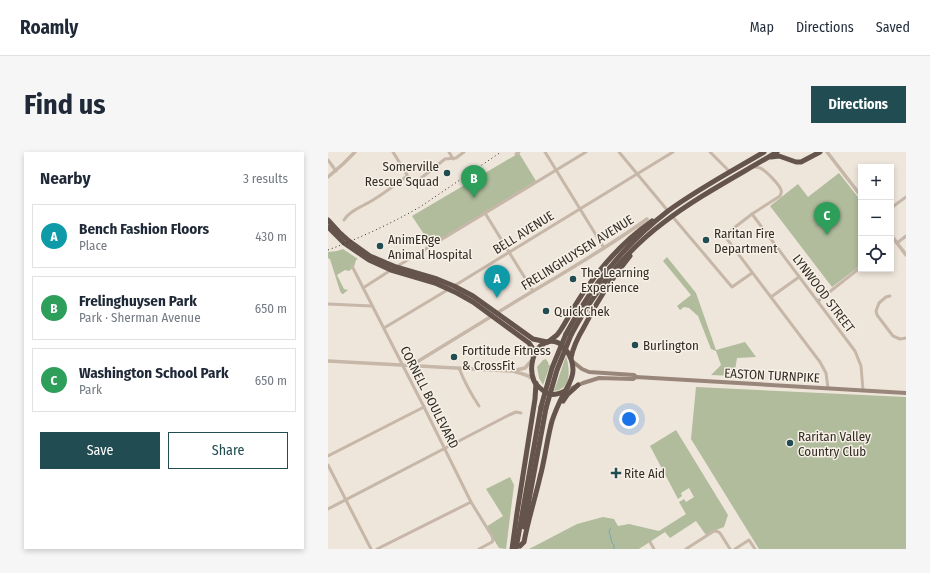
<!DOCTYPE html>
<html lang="en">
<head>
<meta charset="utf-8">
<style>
  :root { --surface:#fff; --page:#f6f6f7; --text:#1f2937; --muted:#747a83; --line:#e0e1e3; --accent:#214c51 }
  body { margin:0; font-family:"Fira Sans Condensed",sans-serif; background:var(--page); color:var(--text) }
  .controls { position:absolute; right:12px; top:12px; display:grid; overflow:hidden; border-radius:0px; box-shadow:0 2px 6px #0003 }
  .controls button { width:36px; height:36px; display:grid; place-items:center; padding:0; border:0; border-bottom:1px solid var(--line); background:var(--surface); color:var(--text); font:20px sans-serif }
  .you { position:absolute; left:301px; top:267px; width:14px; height:14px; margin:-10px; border:3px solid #fff; border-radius:50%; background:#1a73e8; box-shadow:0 0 0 6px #1a73e833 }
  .badge { display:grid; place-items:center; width:26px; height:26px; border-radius:50%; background:var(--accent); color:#fff; font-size:13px; font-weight:700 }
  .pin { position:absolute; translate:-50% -33px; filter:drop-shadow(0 1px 2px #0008) }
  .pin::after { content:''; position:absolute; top:21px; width:14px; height:12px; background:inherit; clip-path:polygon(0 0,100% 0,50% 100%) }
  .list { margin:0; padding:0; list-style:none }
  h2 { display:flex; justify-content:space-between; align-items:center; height:52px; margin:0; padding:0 16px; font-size:17px }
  h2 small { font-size:13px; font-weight:400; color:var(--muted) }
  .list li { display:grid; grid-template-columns:26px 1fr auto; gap:12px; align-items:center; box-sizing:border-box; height:64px; margin:0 8px 8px; padding:0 8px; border:1px solid var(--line); border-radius:0px }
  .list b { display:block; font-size:15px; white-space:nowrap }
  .list p { margin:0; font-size:13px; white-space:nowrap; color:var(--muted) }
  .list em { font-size:13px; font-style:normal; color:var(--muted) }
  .actions { display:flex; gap:8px; padding:12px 16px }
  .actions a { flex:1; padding:9px 0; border:1px solid var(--accent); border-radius:0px; text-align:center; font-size:14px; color:var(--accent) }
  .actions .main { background:var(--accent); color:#fff }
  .icon { flex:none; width:22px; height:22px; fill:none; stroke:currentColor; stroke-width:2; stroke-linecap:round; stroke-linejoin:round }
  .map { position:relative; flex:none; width:578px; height:397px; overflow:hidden; border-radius:0px }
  header { display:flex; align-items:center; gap:24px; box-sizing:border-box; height:56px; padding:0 20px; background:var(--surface); border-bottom:1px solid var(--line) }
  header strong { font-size:19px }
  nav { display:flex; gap:22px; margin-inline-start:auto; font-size:14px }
  .intro { display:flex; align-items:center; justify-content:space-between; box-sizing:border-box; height:96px; padding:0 24px }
  h1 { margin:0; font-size:28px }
  .button { padding:10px 18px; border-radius:0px; background:var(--accent); color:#fff; font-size:14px; font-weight:700 }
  main { display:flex; gap:24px; padding:0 24px }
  aside { flex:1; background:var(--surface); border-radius:0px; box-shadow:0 2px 6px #0003 }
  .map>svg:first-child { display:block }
  .green { fill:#b0bc9c }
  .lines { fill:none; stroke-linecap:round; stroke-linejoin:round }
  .stream { stroke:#7ca6a9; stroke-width:1 }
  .minor { stroke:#c6b7a8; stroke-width:3 }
  .tertiary { stroke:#c6b7a8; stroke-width:3.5 }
  .secondary { stroke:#99867a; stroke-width:4 }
  .trunk { stroke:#64544c; stroke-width:5 }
  .rail { stroke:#332c27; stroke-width:1; stroke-dasharray:1 3; stroke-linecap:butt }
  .trunk-bridge { stroke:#64544c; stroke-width:5 }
  .poi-dot { fill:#214c51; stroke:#f7f0e6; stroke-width:1.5 }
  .labels { text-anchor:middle; stroke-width:3; stroke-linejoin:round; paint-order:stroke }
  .poi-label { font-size:13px; fill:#332c27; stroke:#f7f0e6; text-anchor:start }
  .street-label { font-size:13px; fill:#332c27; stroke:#f7f0e6 }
</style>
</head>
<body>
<header>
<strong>Roamly</strong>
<nav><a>Map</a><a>Directions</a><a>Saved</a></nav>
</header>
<div class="intro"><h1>Find us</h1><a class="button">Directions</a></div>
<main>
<aside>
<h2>Nearby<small>3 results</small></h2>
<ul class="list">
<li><span class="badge" style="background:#0f9aa8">A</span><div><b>Bench Fashion Floors</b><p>Place</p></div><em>430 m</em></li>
<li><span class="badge" style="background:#2e9e5b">B</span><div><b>Frelinghuysen Park</b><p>Park · Sherman Avenue</p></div><em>650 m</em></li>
<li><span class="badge" style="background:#2e9e5b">C</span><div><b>Washington School Park</b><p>Park</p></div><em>650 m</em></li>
</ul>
<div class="actions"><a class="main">Save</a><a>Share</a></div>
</aside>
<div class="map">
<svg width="578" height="397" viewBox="0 0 578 397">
  <rect width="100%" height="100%" fill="#efe6db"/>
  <g class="green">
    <path d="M 191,1 L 208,29 L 103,93 L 84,64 Z"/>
    <path d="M 511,21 L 533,49 L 533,113 L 504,135 L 442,54 L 470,32 L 480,45 Z"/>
    <path d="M 15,97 L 30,107 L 28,108 L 26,115 L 21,119 L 17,118 L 9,123 L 16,137 L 20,138 L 15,142 L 14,142 L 12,139 L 2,107 L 0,106 L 0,100 L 9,99 Z"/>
    <path d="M 339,105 L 368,141 L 388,198 L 417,190 L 428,205 L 409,206 L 406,224 L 383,223 L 393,213 L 388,199 L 383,197 L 370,164 L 361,156 L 356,155 L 352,158 L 349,154 L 363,143 L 335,109 Z"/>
    <path d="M 238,204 C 242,217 244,237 226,239 Z"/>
    <path d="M 218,207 L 221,212 L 220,213 L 222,213 L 215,233 L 211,226 L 209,215 L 215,208 Z"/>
    <path d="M 368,235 L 578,245 L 578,397 L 431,397 L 363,287 Z"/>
    <path d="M 348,278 L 400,363 L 396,375 L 388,378 L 378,383 L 368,369 L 342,386 L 337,380 L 311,397 L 201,397 L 249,372 L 275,365 L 286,367 L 290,374 L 301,372 L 331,379 L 358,362 L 351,350 L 356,347 L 358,350 L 366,345 L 361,336 L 353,341 L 354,344 L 350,347 L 322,294 Z"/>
    <path d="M 182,325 L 186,333 L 178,397 L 171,396 L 158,375 L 175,364 L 158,337 Z"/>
  </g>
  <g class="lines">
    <path class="stream" d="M 283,376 L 281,379 L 284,391 L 286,393 L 286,397"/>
    <g class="minor">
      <path d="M 65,0 L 84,31 L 92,27 L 117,7 L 128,6 L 136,0"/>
      <path d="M 121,0 L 125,7"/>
      <path d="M 217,0 L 276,96"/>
      <path d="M 291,0 L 340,59"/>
      <path d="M 382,0 L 402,20"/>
      <path d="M 188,2 L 191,0"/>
      <path d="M 0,8 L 8,19"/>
      <path d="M 426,15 C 428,15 430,15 432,16 C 437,18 452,33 453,38 C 454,41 453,41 452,44 L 424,62 L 402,79 L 398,84 L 399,87 L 492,210 L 498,221 L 500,236"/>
      <path d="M 563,56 L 578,45"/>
      <path d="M 157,61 L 205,139"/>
      <path d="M 424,62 L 527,199 L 533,214 L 535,238"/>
      <path d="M 344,64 L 404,135 L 424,121"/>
      <path d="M 16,68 C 22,58 36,54 45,48 C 57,41 68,32 79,24"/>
      <path d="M 569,91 L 578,84"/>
      <path d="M 24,114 L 96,255 L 143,350 L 164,384 L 165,388 L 164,390 L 151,397"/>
      <path d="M 68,115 L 258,0"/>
      <path d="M 126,134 L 345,0"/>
      <path d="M 35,136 L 63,118"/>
      <path d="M 562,144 L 558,145 L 551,151 L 548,159 L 549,163 L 565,184 L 572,187 L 578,186"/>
      <path d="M 443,145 L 471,125"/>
      <path d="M 490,149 L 533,115"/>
      <path d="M 0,152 L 44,154"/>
      <path d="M 56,176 L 121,137"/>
      <path d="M 131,216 C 136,229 143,242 151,254"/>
      <path d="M 0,304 L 96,255"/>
      <path d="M 0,313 L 43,397"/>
      <path d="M 0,357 L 181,263 L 188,260 L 193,261"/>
      <path d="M 322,390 L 326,397"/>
      <path d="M 49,397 L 143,350"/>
      <path d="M 358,397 L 386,379 C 388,379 390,379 392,381 L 402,397"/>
      <path d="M 407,397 L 421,388 L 427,397"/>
    </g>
    <g class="tertiary">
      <path d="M 499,0 L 533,44"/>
      <path d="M 0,25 L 15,12 L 27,0"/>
      <path d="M 563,83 L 578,103"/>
      <path d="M 169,161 C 219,130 271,102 319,67"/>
      <path d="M 0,209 L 184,219 L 197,216 L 203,209"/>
      <path d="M 84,213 L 164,164"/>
      <path d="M 185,219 C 194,223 196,220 205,227"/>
    </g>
    <g class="secondary">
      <path d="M 244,209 L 254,217 L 261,220 L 306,223 L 308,225"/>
      <path d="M 237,239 L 255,231 L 271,226 L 305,227 L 308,225 L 578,241"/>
    </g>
    <g class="trunk">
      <path d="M 443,5 L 451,4 L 468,10 L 473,10 L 492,0"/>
      <path d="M 0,68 L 11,80 L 21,89 L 42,104 L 68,115 L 109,127 L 126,134 L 145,144 L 205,187 L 219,190"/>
      <path d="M 0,75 L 16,91 L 41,108 L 63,118 L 107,131 L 129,141 L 145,150 L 201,191 L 205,197 L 205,204"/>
      <path d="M 238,182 C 263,134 297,92 340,59 C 370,37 404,19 436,0"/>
      <path d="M 243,183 C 266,140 295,101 335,71 C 370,44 411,23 449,0"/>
      <path d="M 220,190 L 229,183 L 232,179 C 241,165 248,150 258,137 C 276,111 298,87 324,69"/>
      <path d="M 243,206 C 245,195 250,185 256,175 C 269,149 284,126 302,104"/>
      <path d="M 235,249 L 239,243 L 250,233"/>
      <path d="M 196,375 L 218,256"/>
      <path d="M 192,394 L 196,390 C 200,368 207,347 212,325 C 217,307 219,287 224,269 C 227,260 231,251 235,243 C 239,235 245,228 245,218 C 245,205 233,183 217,191 C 204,197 201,217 206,229 C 207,232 210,234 212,236 C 221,244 226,244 237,239"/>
      <path d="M 184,397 L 189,361 L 207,247 L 208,231"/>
      <path d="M 188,397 L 213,255"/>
    </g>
    <path class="rail" d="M 0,98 C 32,86 62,72 92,55 L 173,0"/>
    <g class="trunk-bridge">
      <path d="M 213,255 L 224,216 L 238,182"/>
      <path d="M 218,256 L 229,218 L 243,183"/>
    </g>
  </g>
  <g class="poi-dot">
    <circle cx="119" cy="21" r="4"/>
    <circle cx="378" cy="88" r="4"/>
    <circle cx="52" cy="94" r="4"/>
    <circle cx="245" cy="127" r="4"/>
    <circle cx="218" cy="159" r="4"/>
    <circle cx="307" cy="193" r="4"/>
    <circle cx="126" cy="205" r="4"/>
    <circle cx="462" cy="291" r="4"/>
    <path d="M286 315h4v4h4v4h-4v4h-4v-4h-4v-4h4z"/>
  </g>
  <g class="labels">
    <g class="poi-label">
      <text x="111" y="19" text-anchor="end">Somerville<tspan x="111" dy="15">Rescue Squad</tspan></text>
      <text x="386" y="86">Raritan Fire<tspan x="386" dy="15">Department</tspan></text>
      <text x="60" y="92">AnimERge<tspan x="60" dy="15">Animal Hospital</tspan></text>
      <text x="253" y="125">The Learning<tspan x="253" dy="15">Experience</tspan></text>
      <text x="226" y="164">QuickChek</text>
      <text x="315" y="198">Burlington</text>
      <text x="134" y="203">Fortitude Fitness<tspan x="134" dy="15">&amp; CrossFit</tspan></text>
      <text x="470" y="289">Raritan Valley<tspan x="470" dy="15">Country Club</tspan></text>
      <text x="296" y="326">Rite Aid</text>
    </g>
    <g class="street-label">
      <text transform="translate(195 80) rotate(-32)" y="5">BELL AVENUE</text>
      <text transform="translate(249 100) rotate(-32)" y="5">FRELINGHUYSEN AVENUE</text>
      <text transform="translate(496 141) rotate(53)" y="5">LYNWOOD STREET</text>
      <text transform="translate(444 223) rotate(3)" y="5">EASTON TURNPIKE</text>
      <text transform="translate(102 245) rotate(63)" y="5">CORNELL BOULEVARD</text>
    </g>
  </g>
</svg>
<div class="controls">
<button>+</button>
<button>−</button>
<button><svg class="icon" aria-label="locate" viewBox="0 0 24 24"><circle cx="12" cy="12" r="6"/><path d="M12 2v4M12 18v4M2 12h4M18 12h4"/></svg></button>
</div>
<div class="you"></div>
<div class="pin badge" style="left:169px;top:146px;background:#0f9aa8">A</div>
<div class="pin badge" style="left:146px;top:46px;background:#2e9e5b">B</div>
<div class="pin badge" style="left:499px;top:83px;background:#2e9e5b">C</div>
</div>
</main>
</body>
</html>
